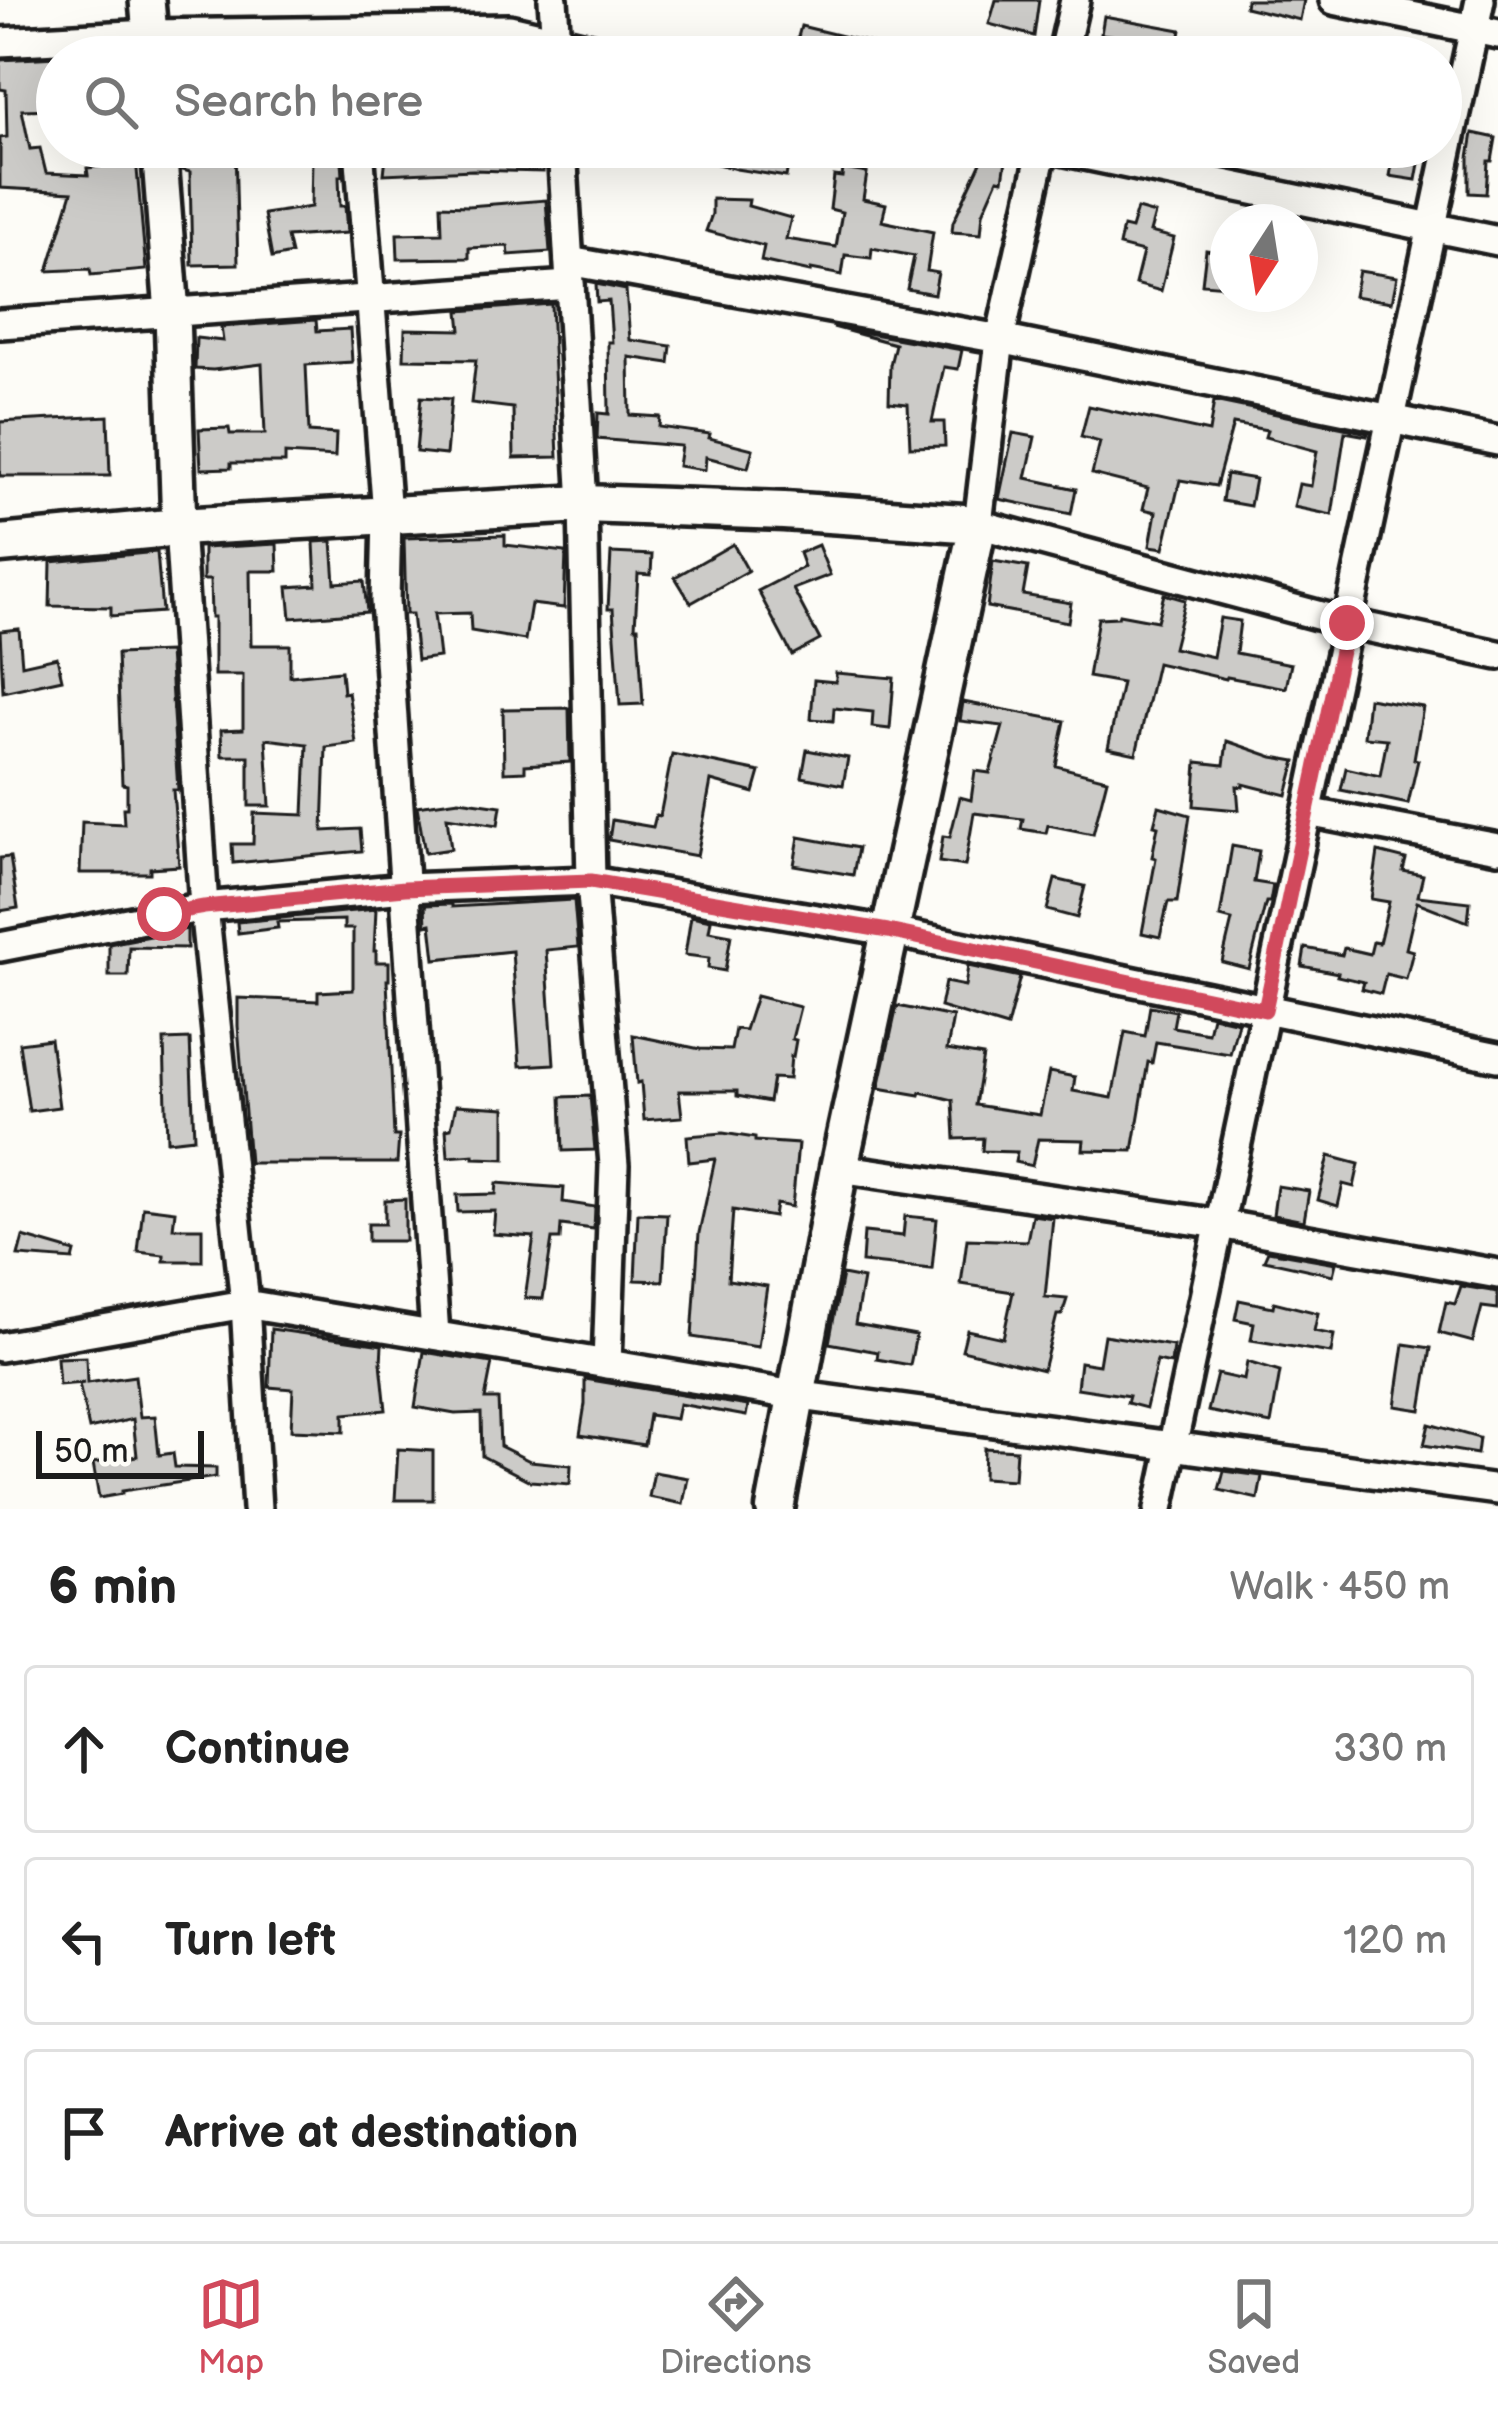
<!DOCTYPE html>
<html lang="en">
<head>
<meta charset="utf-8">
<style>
  :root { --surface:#fff; --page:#f2f2f2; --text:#222; --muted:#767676; --line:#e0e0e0; --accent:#d1495b }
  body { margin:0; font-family:"Balsamiq Sans",sans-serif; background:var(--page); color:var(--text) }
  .compass { position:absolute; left:1210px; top:204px; width:108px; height:108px; border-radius:50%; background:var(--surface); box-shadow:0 12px 48px #0002; rotate:192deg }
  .scale { position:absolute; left:36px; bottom:30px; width:168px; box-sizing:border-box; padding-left:12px; border:6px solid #1c1c1c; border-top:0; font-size:33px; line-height:42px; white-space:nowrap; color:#1c1c1c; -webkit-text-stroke:9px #fdfcf7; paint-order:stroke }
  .stop { position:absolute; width:36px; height:36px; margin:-27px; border:9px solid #d1495b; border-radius:50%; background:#fff }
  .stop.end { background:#d1495b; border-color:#fff; box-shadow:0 3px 12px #0008 }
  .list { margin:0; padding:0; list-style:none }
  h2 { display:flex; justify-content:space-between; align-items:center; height:156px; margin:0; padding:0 48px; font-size:51px }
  h2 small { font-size:39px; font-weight:400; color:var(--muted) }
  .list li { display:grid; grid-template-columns:78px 1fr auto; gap:36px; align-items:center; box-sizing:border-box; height:168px; margin:0 24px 24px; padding:0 24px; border:3px solid var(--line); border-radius:12px }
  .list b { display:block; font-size:45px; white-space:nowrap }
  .list em { font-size:39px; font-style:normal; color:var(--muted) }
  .icon { flex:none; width:66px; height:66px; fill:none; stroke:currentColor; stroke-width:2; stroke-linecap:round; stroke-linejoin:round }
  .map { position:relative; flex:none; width:1498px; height:1509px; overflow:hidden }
  .search { position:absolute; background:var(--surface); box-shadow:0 12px 48px #0002; left:36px; right:36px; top:36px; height:132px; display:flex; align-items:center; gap:30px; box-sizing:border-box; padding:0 42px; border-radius:66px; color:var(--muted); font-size:45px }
  .sheet { height:732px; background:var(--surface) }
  nav { display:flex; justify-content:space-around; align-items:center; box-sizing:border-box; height:168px; border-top:3px solid var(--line); background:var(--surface); font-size:33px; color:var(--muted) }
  nav a { display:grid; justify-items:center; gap:6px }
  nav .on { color:var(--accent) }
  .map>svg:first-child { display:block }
  .building { fill:#cccbc8; stroke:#1c1c1c; stroke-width:3 }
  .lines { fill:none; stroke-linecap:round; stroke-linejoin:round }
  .minor-casing { stroke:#1c1c1c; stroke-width:36 }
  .tertiary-casing { stroke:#1c1c1c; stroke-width:42 }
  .secondary-casing { stroke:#1c1c1c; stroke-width:45 }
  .minor { stroke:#fdfcf7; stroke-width:27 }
  .tertiary { stroke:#fdfcf7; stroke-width:33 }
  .secondary { stroke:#fdfcf7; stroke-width:36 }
  .route { stroke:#d1495b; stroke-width:15 }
</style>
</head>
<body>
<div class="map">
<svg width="1498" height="1509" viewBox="0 0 1498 1509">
  <rect width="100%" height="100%" fill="#fdfcf7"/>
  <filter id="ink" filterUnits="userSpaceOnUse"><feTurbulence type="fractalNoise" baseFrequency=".00833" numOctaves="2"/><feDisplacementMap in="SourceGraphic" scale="24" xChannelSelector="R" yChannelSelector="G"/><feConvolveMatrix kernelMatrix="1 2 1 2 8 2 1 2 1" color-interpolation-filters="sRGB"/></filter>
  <g filter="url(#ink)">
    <g class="building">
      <path d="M 996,0 L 1039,0 L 1034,36 L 989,24 Z"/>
      <path d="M 1246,0 L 1304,0 L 1300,20 L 1245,7 Z"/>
      <path d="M 1104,16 L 1181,30 L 1176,57 L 1113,57 L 1118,36 L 1101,34 Z"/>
      <path d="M 801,26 L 899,50 L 898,57 L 832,57 L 795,48 Z"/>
      <path d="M 455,48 L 456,57 L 350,57 L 350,49 Z"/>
      <path d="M 57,57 L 57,109 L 22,110 L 30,149 L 40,148 L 46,173 L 88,175 L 87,168 L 108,166 L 107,147 L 135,147 L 146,270 L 91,275 L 90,269 L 48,271 L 72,192 L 0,188 L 0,138 L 7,137 L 6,90 L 0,89 L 0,60 Z"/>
      <path d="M 1473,133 L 1496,138 L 1492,161 L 1488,161 L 1486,194 L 1469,193 L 1469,157 Z"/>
      <path d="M 211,147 L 235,147 L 238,264 L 192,265 L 190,172 L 182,170 L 185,152 L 212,156 Z"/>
      <path d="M 327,147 L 341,147 L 343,176 L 339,176 L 340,206 L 345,206 L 347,233 L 287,237 L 291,254 L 272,258 L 264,214 L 311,207 L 312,158 L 327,158 Z"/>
      <path d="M 387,147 L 449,152 L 449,147 L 543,147 L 543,172 L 473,170 L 384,174 Z"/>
      <path d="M 677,147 L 739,147 L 749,149 L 748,154 L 788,165 L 786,177 L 736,169 L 676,153 Z"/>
      <path d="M 988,147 L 1008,147 L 1003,180 L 998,179 L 983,213 L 981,234 L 952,232 L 953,222 Z"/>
      <path d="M 1301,147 L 1359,147 L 1355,167 L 1300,154 Z"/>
      <path d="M 1395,147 L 1422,147 L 1416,180 L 1390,176 Z"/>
      <path d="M 843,169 L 867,173 L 863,199 L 886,204 L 882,221 L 933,232 L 927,271 L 938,273 L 934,294 L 907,289 L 914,256 L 872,248 L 871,258 L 845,255 L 842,275 L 811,269 L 810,272 L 761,261 L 764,246 L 706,231 L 712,214 L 712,199 L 749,200 L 748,206 L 791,218 L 786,239 L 836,247 L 842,212 L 830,209 L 834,176 L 842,177 Z"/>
      <path d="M 546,200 L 550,252 L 509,255 L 508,246 L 469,248 L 469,258 L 398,259 L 397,234 L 442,233 L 441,205 L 468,206 Z"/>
      <path d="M 1137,209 L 1155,214 L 1150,232 L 1174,238 L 1161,291 L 1135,284 L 1143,252 L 1119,246 L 1123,227 L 1131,229 Z"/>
      <path d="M 1206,250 L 1228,253 L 1226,286 L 1202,284 Z"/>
      <path d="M 1359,271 L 1397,277 L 1392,302 L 1354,296 Z"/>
      <path d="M 596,284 L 626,290 L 630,340 L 671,346 L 669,363 L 629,357 L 630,415 L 660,417 L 659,427 L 710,434 L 709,438 L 753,449 L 748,468 L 706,457 L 705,470 L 678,466 L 681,446 L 597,439 L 598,413 L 609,414 L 608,342 L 612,342 L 609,301 L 597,302 Z"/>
      <path d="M 551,304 L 558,457 L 514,458 L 513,408 L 471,403 L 476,360 L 404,359 L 405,329 L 461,330 L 459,311 Z"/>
      <path d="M 316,320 L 317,331 L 350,329 L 352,362 L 306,365 L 309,432 L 336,434 L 335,457 L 285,454 L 285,463 L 231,463 L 231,468 L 201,469 L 199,429 L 229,428 L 230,434 L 265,434 L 262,364 L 213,370 L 195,369 L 196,338 L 223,341 L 221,327 Z"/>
      <path d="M 833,327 L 962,350 L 958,369 L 944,367 L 932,422 L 944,422 L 945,446 L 910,447 L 908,404 L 889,402 L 890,365 L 895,344 Z"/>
      <path d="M 421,397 L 451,399 L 446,455 L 416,452 Z"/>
      <path d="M 1214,401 L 1368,433 L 1367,436 L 1345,432 L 1332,515 L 1294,507 L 1299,484 L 1311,486 L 1317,451 L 1265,437 L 1267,430 L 1233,424 L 1216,486 L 1180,480 L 1164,548 L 1150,546 L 1156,512 L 1143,509 L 1148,488 L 1092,474 L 1100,442 L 1081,437 L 1089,406 L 1209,432 Z"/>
      <path d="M 108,416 L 110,476 L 0,476 L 0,422 Z"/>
      <path d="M 1013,433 L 1035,437 L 1026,478 L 1076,489 L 1071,514 L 999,499 Z"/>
      <path d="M 1226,474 L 1255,479 L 1250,506 L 1222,501 Z"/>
      <path d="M 505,535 L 505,545 L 566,552 L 564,608 L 531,604 L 525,640 L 471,631 L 470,613 L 434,614 L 439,657 L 417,660 L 412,614 L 406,614 L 404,538 Z"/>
      <path d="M 332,541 L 335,583 L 364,581 L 367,612 L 291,618 L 288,587 L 316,585 L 314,542 Z"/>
      <path d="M 277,544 L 278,571 L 250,571 L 251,645 L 290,645 L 290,676 L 341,671 L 343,693 L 348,692 L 356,743 L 326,747 L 323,831 L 360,829 L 362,851 L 233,863 L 232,844 L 253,844 L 254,813 L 304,815 L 307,744 L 266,739 L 270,806 L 249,806 L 249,756 L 222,756 L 221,730 L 243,729 L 243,675 L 214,675 L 214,617 L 211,617 L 210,580 L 203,580 L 203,548 Z"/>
      <path d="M 733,544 L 748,571 L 691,603 L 675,577 Z"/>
      <path d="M 818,545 L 830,575 L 793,589 L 820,640 L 792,655 L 758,591 L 804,567 L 799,553 Z"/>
      <path d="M 157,552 L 162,612 L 111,616 L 111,607 L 50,606 L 51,562 Z"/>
      <path d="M 611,553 L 652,555 L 651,575 L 638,574 L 635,627 L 638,627 L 643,704 L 620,705 L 613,609 L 608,609 Z"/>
      <path d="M 993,561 L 1028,567 L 1023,595 L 1071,603 L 1068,622 L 987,607 Z"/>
      <path d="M 1164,594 L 1185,600 L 1173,648 L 1213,657 L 1220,618 L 1240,621 L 1236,653 L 1291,664 L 1286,688 L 1227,677 L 1226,679 L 1157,663 L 1136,754 L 1108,748 L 1122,683 L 1088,677 L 1098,618 L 1118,617 L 1119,614 L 1157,621 Z"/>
      <path d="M 19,629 L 22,665 L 57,657 L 62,679 L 3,692 L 0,631 Z"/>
      <path d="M 169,652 L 178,790 L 173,790 L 179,866 L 150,868 L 150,873 L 80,873 L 82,822 L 124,824 L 123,808 L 127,808 L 127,785 L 122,784 L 117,654 Z"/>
      <path d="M 836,673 L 894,678 L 890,729 L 872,727 L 873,712 L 834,708 L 833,721 L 811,719 L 814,680 L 836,682 Z"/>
      <path d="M 1368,698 L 1423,707 L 1414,759 L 1418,760 L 1408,804 L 1341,790 L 1346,768 L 1380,776 L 1387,739 L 1364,737 Z"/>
      <path d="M 963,702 L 1065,721 L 1056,766 L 1107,779 L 1093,834 L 1048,825 L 1046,833 L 1021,829 L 1023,819 L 974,813 L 965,866 L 939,862 L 943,836 L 950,837 L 960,797 L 971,800 L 975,771 L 990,773 L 1003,726 L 960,721 Z"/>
      <path d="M 569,708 L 570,762 L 525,765 L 525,771 L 504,772 L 503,709 Z"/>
      <path d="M 1227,741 L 1273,757 L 1296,761 L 1287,795 L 1243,784 L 1243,787 L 1237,786 L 1239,810 L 1194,806 L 1197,762 L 1224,765 Z"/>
      <path d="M 807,750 L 848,758 L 843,785 L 802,777 Z"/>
      <path d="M 672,754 L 760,772 L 754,793 L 711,781 L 697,856 L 609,840 L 612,820 L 653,827 L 656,815 L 660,816 Z"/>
      <path d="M 459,800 L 501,806 L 498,825 L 447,817 L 451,849 L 425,853 L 417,806 Z"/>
      <path d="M 1159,806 L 1190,815 L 1177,902 L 1168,902 L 1160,937 L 1142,933 L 1156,858 L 1152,857 L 1158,826 L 1154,825 Z"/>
      <path d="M 799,837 L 858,848 L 853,875 L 794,865 Z"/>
      <path d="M 1232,846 L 1259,851 L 1254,882 L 1273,885 L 1270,902 L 1266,902 L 1249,969 L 1222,962 L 1232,920 L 1220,917 Z"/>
      <path d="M 1378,852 L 1406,859 L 1403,871 L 1423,875 L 1418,896 L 1470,902 L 1468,922 L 1417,902 L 1406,949 L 1413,951 L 1406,979 L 1386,974 L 1381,994 L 1362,989 L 1364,982 L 1337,976 L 1338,973 L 1302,966 L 1305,948 L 1342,955 L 1344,948 L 1370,954 L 1373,942 L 1379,943 L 1389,902 L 1371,899 Z"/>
      <path d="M 10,857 L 18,908 L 0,911 L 0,858 Z"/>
      <path d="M 1055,879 L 1085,886 L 1077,918 L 1047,910 Z"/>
      <path d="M 574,900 L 578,947 L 546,950 L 554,1064 L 520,1066 L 512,951 L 435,959 L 431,924 L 426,925 L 425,905 L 452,904 L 452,907 Z"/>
      <path d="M 376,909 L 374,951 L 376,951 L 376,962 L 389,962 L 389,980 L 387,980 L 394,1136 L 399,1136 L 397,1163 L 249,1163 L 238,1026 L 238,998 L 318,1001 L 318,992 L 353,990 L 353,929 L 344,929 L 344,920 L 277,922 L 278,928 L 238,933 L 237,922 Z"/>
      <path d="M 691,916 L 711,920 L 709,931 L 731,935 L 725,971 L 708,968 L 709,958 L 685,955 Z"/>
      <path d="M 187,929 L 187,948 L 129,947 L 128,976 L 109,976 L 109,944 Z"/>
      <path d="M 968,966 L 1020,977 L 1007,1027 L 940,1007 L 945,982 L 965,986 Z"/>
      <path d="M 756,996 L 800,1007 L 792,1039 L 796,1040 L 793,1057 L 791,1056 L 789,1079 L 773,1078 L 769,1102 L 737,1096 L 737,1091 L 679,1091 L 682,1117 L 644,1120 L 641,1082 L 637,1083 L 633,1035 L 700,1049 L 731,1050 L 735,1029 L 745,1030 Z"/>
      <path d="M 897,1006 L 953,1017 L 947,1050 L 983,1056 L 975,1105 L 1040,1115 L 1049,1072 L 1075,1077 L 1073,1091 L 1112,1098 L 1125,1032 L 1145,1036 L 1150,1006 L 1176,1011 L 1173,1027 L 1208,1033 L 1212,1016 L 1238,1022 L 1230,1054 L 1156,1042 L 1152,1063 L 1148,1062 L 1133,1151 L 1083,1150 L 1084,1140 L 1038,1139 L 1032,1166 L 1015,1162 L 1017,1152 L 982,1151 L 983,1138 L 955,1139 L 953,1100 L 921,1092 L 920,1095 L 879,1088 Z"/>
      <path d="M 50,1039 L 59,1107 L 29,1111 L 19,1043 Z"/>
      <path d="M 190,1039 L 194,1138 L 167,1141 L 164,1040 Z"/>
      <path d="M 590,1096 L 595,1150 L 563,1151 L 561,1097 Z"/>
      <path d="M 456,1105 L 505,1108 L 505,1159 L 474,1158 L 474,1155 L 448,1157 L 446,1129 L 451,1128 Z"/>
      <path d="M 723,1133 L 755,1138 L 755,1141 L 798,1144 L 792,1207 L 776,1204 L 774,1217 L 733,1210 L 728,1280 L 767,1286 L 758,1347 L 692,1337 L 699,1233 L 715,1159 L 689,1162 L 687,1136 Z"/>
      <path d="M 1329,1156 L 1359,1164 L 1354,1187 L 1343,1184 L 1338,1206 L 1318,1200 Z"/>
      <path d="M 497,1183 L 564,1188 L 563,1202 L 595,1207 L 594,1229 L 561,1225 L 560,1239 L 552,1239 L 543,1299 L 525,1298 L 534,1237 L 493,1234 L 495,1211 L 458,1212 L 457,1195 L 496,1194 Z"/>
      <path d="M 1277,1186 L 1309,1191 L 1304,1221 L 1273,1215 Z"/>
      <path d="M 405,1199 L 405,1241 L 368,1241 L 368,1224 L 385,1224 L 385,1200 Z"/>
      <path d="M 143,1207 L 175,1211 L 173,1228 L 202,1228 L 202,1261 L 164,1261 L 164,1255 L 138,1252 Z"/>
      <path d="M 638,1213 L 667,1214 L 663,1281 L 635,1280 Z"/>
      <path d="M 1032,1215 L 1053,1218 L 1045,1297 L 1067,1299 L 1062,1315 L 1057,1315 L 1043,1370 L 962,1350 L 967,1330 L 1003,1338 L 1013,1292 L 961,1284 L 967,1239 L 1027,1241 Z"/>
      <path d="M 905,1216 L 937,1219 L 932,1269 L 862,1262 L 864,1232 L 903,1236 Z"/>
      <path d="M 23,1237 L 75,1252 L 73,1260 L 18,1256 Z"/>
      <path d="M 1268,1251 L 1336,1263 L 1333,1275 L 1264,1260 Z"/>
      <path d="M 842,1275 L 863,1279 L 855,1324 L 916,1335 L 910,1365 L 877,1359 L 878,1352 L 829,1343 Z"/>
      <path d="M 1461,1286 L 1498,1292 L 1498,1309 L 1482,1307 L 1473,1342 L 1439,1333 L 1446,1302 L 1455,1304 Z"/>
      <path d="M 1239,1300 L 1273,1307 L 1274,1302 L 1318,1313 L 1314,1331 L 1334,1335 L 1331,1353 L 1251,1340 L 1254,1323 L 1235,1319 Z"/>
      <path d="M 271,1329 L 382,1345 L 381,1363 L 386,1410 L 344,1414 L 344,1432 L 291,1430 L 293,1389 L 269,1387 Z"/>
      <path d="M 1104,1335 L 1173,1346 L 1171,1364 L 1157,1361 L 1146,1408 L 1127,1403 L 1129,1396 L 1077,1388 L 1080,1362 L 1099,1365 Z"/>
      <path d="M 1404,1344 L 1431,1348 L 1421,1410 L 1395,1406 Z"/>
      <path d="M 424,1352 L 492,1363 L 485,1399 L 498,1399 L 500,1446 L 530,1461 L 571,1465 L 570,1484 L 530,1481 L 482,1456 L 481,1413 L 455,1414 L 415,1407 Z"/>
      <path d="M 86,1357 L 87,1383 L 135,1376 L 140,1417 L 155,1416 L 159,1455 L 173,1453 L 175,1467 L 216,1468 L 216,1477 L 122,1491 L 122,1494 L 99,1498 L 93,1463 L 137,1456 L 133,1419 L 89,1429 L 79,1384 L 84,1383 L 59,1385 L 57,1358 Z"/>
      <path d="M 1247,1362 L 1280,1372 L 1271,1424 L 1208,1411 L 1217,1374 L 1244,1380 Z"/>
      <path d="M 585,1379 L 748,1406 L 746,1416 L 679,1404 L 676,1419 L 649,1415 L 644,1445 L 580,1435 L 585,1404 Z"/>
      <path d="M 1429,1424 L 1479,1438 L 1477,1454 L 1424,1445 Z"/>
      <path d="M 984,1448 L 1016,1450 L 1014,1480 L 983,1478 Z"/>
      <path d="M 398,1449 L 433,1451 L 433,1500 L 395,1500 Z"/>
      <path d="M 1224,1471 L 1262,1476 L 1258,1499 L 1219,1490 Z"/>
      <path d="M 654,1472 L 688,1478 L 683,1504 L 649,1497 Z"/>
    </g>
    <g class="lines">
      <g class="minor-casing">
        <g id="minor">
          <path d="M 553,0 L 557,57"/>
          <path d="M 1334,0 L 1498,34"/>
          <path d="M 0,42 L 150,34 L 509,29 L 629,57"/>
          <path d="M 1062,57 L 1075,0"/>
          <path d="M 359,147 L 387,515 L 385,601 L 435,1335"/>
          <path d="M 562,147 L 583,504 L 591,881 L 614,1165 L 607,1364"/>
          <path d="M 1043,147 L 1000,339 L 978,524 L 1347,623 L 1498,655"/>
          <path d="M 1046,147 L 1498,241"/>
          <path d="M 569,261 L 1000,339 L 1498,441"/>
          <path d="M 0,324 L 570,285"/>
          <path d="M 179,527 L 204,907 L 245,1304 L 257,1509"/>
          <path d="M 1307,812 L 1498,848"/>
          <path d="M 0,947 L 204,907 L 405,888 L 591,881 L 888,931 L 1498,1057"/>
          <path d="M 839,1168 L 1219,1224 L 1498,1274"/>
          <path d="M 0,1347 L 245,1304 L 794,1395 L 1498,1490"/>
          <path d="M 1159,1509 L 1480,0"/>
        </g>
      </g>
      <g class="tertiary-casing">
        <g id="tertiary">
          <path d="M 147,0 L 152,57"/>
          <path d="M 159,147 L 172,313 L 179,527"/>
        </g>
      </g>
      <g class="secondary-casing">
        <path id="secondary" d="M 0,544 L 179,527 L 583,504 L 784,511 L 978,524 L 839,1168 L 775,1509"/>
      </g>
      <use href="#minor" class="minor"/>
      <use href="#tertiary" class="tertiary"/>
      <use href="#secondary" class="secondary"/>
    </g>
  </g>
  <g class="lines" filter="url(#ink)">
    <path class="route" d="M 164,914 L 204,907 L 405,888 L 591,881 L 888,931 L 1265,1010 L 1347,623"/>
  </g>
</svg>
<svg class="compass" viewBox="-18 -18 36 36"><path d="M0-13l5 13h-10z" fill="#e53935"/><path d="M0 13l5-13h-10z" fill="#767676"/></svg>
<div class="scale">50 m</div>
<div class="stop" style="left:164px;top:914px"></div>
<div class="stop end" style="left:1347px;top:623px"></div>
<div class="search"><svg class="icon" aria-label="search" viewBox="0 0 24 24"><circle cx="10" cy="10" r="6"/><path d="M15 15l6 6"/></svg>Search here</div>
</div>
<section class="sheet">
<h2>6 min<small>Walk · 450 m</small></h2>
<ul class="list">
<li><svg class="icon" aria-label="ahead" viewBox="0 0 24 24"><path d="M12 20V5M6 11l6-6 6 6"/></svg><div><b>Continue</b></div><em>330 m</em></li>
<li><svg class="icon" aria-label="left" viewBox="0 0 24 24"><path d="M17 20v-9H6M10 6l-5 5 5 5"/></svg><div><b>Turn left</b></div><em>120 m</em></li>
<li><svg class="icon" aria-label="arrive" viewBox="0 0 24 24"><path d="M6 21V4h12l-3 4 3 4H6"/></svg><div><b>Arrive at destination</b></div></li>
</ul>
</section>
<nav>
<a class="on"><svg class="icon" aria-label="map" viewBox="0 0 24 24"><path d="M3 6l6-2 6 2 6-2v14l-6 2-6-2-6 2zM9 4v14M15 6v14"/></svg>Map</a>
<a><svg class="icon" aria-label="directions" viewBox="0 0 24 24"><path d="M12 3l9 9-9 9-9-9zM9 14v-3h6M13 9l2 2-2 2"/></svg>Directions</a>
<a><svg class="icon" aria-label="saved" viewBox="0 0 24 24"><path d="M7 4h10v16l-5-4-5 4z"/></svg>Saved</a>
</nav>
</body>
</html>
